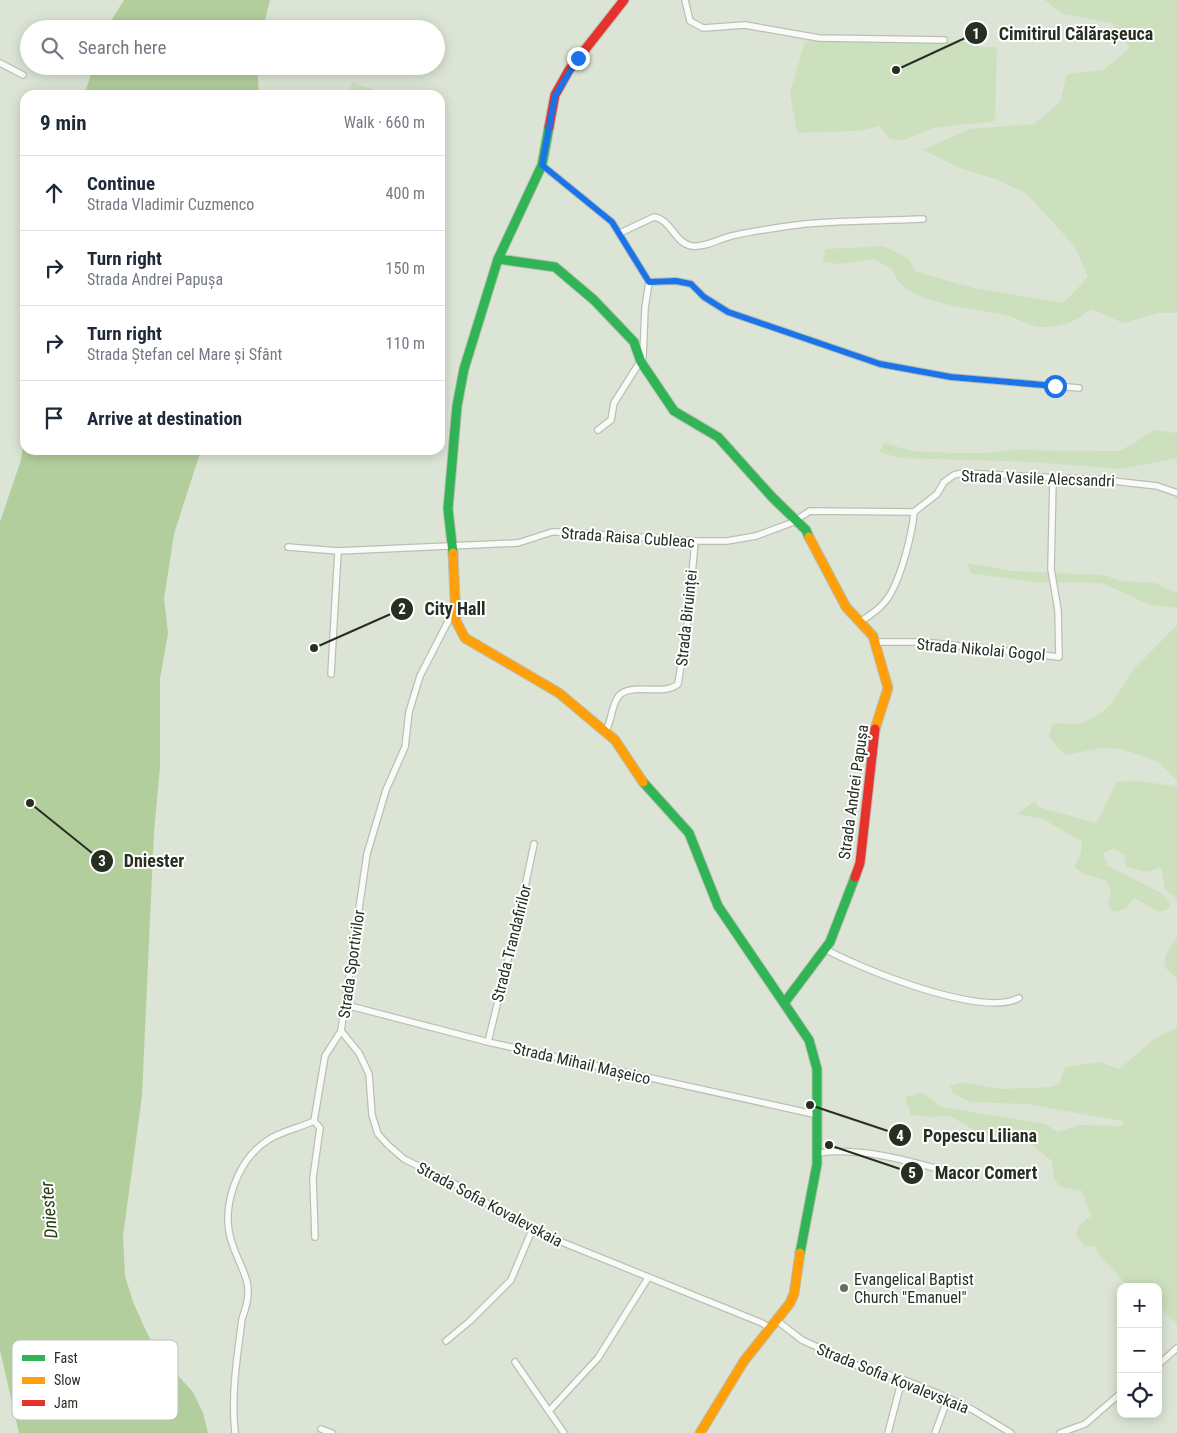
<!DOCTYPE html>
<html lang="en">
<head>
<meta charset="utf-8">
<style>
  :root { --surface:#fff; --page:#f2f2f3; --text:#1f2937; --muted:#747a83; --line:#e0e1e3 }
  body { margin:0; font-family:"Roboto Condensed",sans-serif; background:var(--page); color:var(--text) }
  .controls { position:absolute; right:15px; bottom:15px; display:grid; overflow:hidden; border-radius:10px; box-shadow:0 2px 12px #0003 }
  .controls button { width:45px; height:45px; display:grid; place-items:center; padding:0; border:0; border-bottom:1px solid var(--line); background:var(--surface); color:var(--text); font:25px sans-serif }
  .stop { position:absolute; width:15px; height:15px; margin:-11px; border:4px solid #1a73e8; border-radius:50%; background:#fff }
  .stop.end { background:#1a73e8; border-color:#fff; box-shadow:0 1px 5px #0008 }
  .list { margin:0; padding:0; list-style:none }
  h2 { display:flex; justify-content:space-between; align-items:center; height:65px; margin:0; padding:0 20px; font-size:21px }
  h2 small { font-size:16px; font-weight:400; color:var(--muted) }
  .list li { display:grid; grid-template-columns:32px 1fr auto; gap:15px; align-items:center; box-sizing:border-box; height:75px; padding:0 20px; border-top:1px solid var(--line) }
  .list b { display:block; font-size:19px; white-space:nowrap }
  .list p { margin:0; font-size:16px; white-space:nowrap; color:var(--muted) }
  .list em { font-size:16px; font-style:normal; color:var(--muted) }
  .icon { flex:none; width:28px; height:28px; fill:none; stroke:currentColor; stroke-width:2; stroke-linecap:round; stroke-linejoin:round }
  .map { position:relative; flex:none; width:1177px; height:1433px; overflow:hidden }
  .search { position:absolute; background:var(--surface); box-shadow:0 2px 12px #0003; left:20px; top:20px; width:425px; height:55px; display:flex; align-items:center; gap:12px; box-sizing:border-box; padding:0 18px; border-radius:28px; color:var(--muted); font-size:19px }
  .panel { position:absolute; background:var(--surface); box-shadow:0 2px 12px #0003; left:20px; top:90px; width:425px; height:365px; border-radius:15px }
  .map>svg:first-child { display:block }
  .green { fill:#cde0be }
  .water { fill:#b3ce9d }
  .lines { fill:none; stroke-linecap:round; stroke-linejoin:round }
  .street-casing { stroke:#b9c0b3; stroke-width:8 }
  .fast-casing { stroke:#b9c0b3; stroke-width:11 }
  .slow-casing { stroke:#b9c0b3; stroke-width:11 }
  .jam-casing { stroke:#b9c0b3; stroke-width:11 }
  .street { stroke:#fafbf9; stroke-width:5.5 }
  .fast { stroke:#30b455; stroke-width:9 }
  .slow { stroke:#ff9f0a; stroke-width:9 }
  .jam { stroke:#e5322d; stroke-width:9 }
  .route { stroke:#1a73e8; stroke-width:6 }
  .poi-dot { fill:#666e61; stroke:#fff; stroke-width:2 }
  .labels { text-anchor:middle; stroke-width:4; stroke-linejoin:round; paint-order:stroke }
  .street-label { font-size:16px; fill:#272e22; stroke:#fff }
  .poi-label { font-size:16px; fill:#272e22; stroke:#fff; text-anchor:start }
  .water-label { font-size:18px; font-style:italic; fill:#293f13; stroke:#fff }
  .key { fill:#fff; stroke:#bec0bd; stroke-width:1 }
  .key-label { font-size:14px; fill:#272e22 }
  .leader { fill:none; stroke:#272e22; stroke-width:2 }
  .callout-dot { fill:#272e22; stroke:#fff; stroke-width:2 }
  .mark-label { font-size:15px; text-anchor:middle; font-weight:bold; fill:#fff }
  .callout-label { font-size:18px; text-anchor:middle; font-weight:bold; fill:#272e22; stroke:#fff; stroke-width:4; stroke-linejoin:round; paint-order:stroke }
</style>
</head>
<body>
<div class="map">
<svg width="1177" height="1433" viewBox="0 0 1177 1433">
  <rect width="100%" height="100%" fill="#dce5d5"/>
  <g class="green">
    <path d="M 1044,0 L 1177,0 L 1177,313 L 1159,313 L 1123,323 L 1091,309 C 1077,321 1064,327 1045,327 C 1031,328 1015,316 1001,314 C 973,308 900,304 893,270 L 874,259 L 839,264 L 823,262 L 825,249 L 883,246 L 908,258 L 916,272 L 974,288 L 1063,303 L 1088,277 L 1075,247 L 1027,194 L 998,180 L 957,167 L 923,150 L 969,129 L 1034,124 L 1060,102 L 1067,74 L 1103,70 L 1130,48 L 1112,23 L 1063,14 Z"/>
    <path d="M 805,41 L 971,42 L 977,43 L 980,47 L 997,47 L 995,121 L 933,128 L 904,140 L 890,139 L 880,126 L 858,131 L 797,133 L 790,93 Z"/>
    <path d="M 352,82 L 388,95 L 349,95 Z"/>
    <path d="M 1153,430 L 1177,433 L 1177,458 L 1121,469 L 1031,462 L 900,458 L 879,452 L 884,443 L 912,451 L 952,453 L 986,453 L 1013,450 L 1118,451 L 1133,444 Z"/>
    <path d="M 968,563 L 1011,571 L 1105,575 L 1121,581 L 1155,583 L 1174,592 L 1177,591 L 1177,608 L 1150,605 L 1102,583 L 1033,582 L 970,573 Z"/>
    <path d="M 1177,625 L 1177,780 L 1157,761 L 1122,749 L 1102,748 L 1066,755 L 1058,748 L 1049,736 L 1053,723 L 1081,724 L 1102,712 L 1113,702 L 1132,671 Z"/>
    <path d="M 1142,781 L 1177,787 L 1177,899 L 1165,889 L 1161,867 L 1147,872 L 1126,867 L 1124,855 L 1114,848 L 1103,853 L 1108,866 L 1161,893 L 1170,902 L 1169,909 L 1159,912 L 1134,898 L 1126,909 L 1113,912 L 1108,903 L 1111,893 L 1107,881 L 1084,874 L 1074,867 L 1081,853 L 1082,842 L 1043,819 L 1016,814 L 1035,801 L 1038,807 L 1097,823 L 1116,782 Z"/>
    <path d="M 1177,938 L 1177,980 C 1174,974 1169,973 1166,968 C 1161,959 1171,944 1177,938 Z"/>
    <path d="M 1177,1027 L 1177,1324 L 1158,1305 L 1158,1287 L 1129,1287 L 1099,1255 L 1094,1246 L 1085,1247 L 1076,1235 L 1079,1225 L 1091,1216 L 1082,1191 L 1061,1187 L 1054,1179 L 1052,1161 L 1029,1143 L 976,1131 L 950,1116 L 930,1117 L 911,1115 L 905,1097 L 922,1092 L 942,1107 L 1046,1124 L 1057,1132 L 1079,1125 L 1123,1126 L 1123,1121 L 1026,1104 L 971,1102 L 953,1094 L 950,1086 L 962,1082 L 1000,1089 L 1052,1087 L 1059,1084 L 1065,1067 L 1100,1062 L 1119,1069 L 1153,1040 Z"/>
  </g>
  <g class="water">
    <path d="M 124,0 L 270,0 L 263,29 L 106,29 Z"/>
    <path d="M 94,66 L 257,66 L 259,95 L 84,95 Z"/>
    <path d="M 25,433 L 25,450 L 201,450 L 174,534 L 164,599 L 168,633 L 160,679 L 160,767 L 154,832 L 142,1096 L 123,1236 L 125,1276 L 133,1302 L 147,1333 L 162,1358 L 193,1392 L 203,1413 L 208,1433 L 19,1433 L 0,1350 L 0,522 L 21,460 Z"/>
  </g>
  <g class="lines">
    <g class="street-casing">
      <g id="street">
        <path d="M 685,0 L 690,21 L 703,28 L 745,25 L 819,38 L 944,40"/>
        <path d="M 0,63 L 23,75"/>
        <path d="M 542,165 L 612,222 L 649,282 L 645,308 L 643,357 L 614,403 L 611,420 L 598,430"/>
        <path d="M 620,233 L 654,217 C 672,220 674,243 692,246 C 706,248 722,237 736,235 C 758,230 782,227 804,224 C 843,220 883,221 923,219"/>
        <path d="M 649,282 L 676,281 L 691,284 L 704,297 L 728,312 L 880,364 L 951,377 L 1079,388"/>
        <path d="M 288,547 L 338,551 L 518,543 L 552,532 L 563,532 L 695,541 L 727,541 L 756,536 L 791,523 L 810,511 L 914,512 L 937,494 L 944,482 L 954,475 L 962,473 L 1104,480 L 1157,486 L 1177,493"/>
        <path d="M 860,622 C 872,614 884,606 891,593 C 902,573 912,535 914,512"/>
        <path d="M 876,645 L 880,642 L 925,642 L 1059,657 L 1058,610 L 1051,569 L 1053,479"/>
        <path d="M 331,674 L 338,551"/>
        <path d="M 606,730 C 612,720 611,707 618,697 C 629,681 664,697 678,684 L 688,620 L 695,541"/>
        <path d="M 825,949 C 861,969 982,1018 1019,998"/>
        <path d="M 346,1005 L 488,1042 L 818,1115"/>
        <path d="M 341,1031 L 359,1053 L 369,1074 L 372,1115 L 378,1134 L 388,1145 L 404,1159 L 455,1184 L 532,1230 L 762,1323 L 770,1328"/>
        <path d="M 488,1042 L 520,910 L 534,844"/>
        <path d="M 314,1121 L 320,1128 L 313,1178 L 315,1237"/>
        <path d="M 818,1153 C 868,1146 921,1165 969,1177"/>
        <path d="M 776,1320 L 802,1340 L 856,1365 L 902,1379 L 944,1396 L 973,1410 L 1011,1433"/>
        <path d="M 446,1341 L 470,1321 L 511,1280 L 532,1230"/>
        <path d="M 515,1362 L 564,1433"/>
        <path d="M 1158,1365 L 1177,1348"/>
        <path d="M 549,1411 L 598,1358 L 648,1278"/>
        <path d="M 321,1429 L 332,1433"/>
        <path d="M 235,1433 C 231,1393 237,1359 242,1319 C 256,1282 243,1276 232,1243 C 220,1208 237,1160 268,1140 C 282,1131 299,1128 314,1121 L 325,1056 L 341,1031 L 367,854 L 386,790 L 405,747 L 409,712 L 420,676 L 455,608"/>
        <path d="M 888,1433 L 902,1379"/>
        <path d="M 935,1433 L 948,1398"/>
        <path d="M 1060,1433 L 1085,1424 L 1121,1393"/>
      </g>
    </g>
    <g class="fast-casing">
      <g id="fast">
        <path d="M 498,259 L 555,267 L 594,300 L 634,342 L 641,362 L 674,411 L 718,437 L 772,497 L 806,530 L 809,537"/>
        <path d="M 453,553 L 448,509 L 457,406 L 464,369 L 498,259 L 542,165 L 549,127"/>
        <path d="M 643,782 L 689,833 L 718,906 L 809,1040 L 817,1069 L 817,1164 L 800,1253"/>
        <path d="M 785,1002 L 830,942 L 855,877"/>
      </g>
    </g>
    <g class="slow-casing">
      <g id="slow">
        <path d="M 809,537 L 846,607 L 873,636 L 888,688 L 875,729"/>
        <path d="M 453,553 L 456,621 L 465,638 L 559,693 L 615,740 L 643,782"/>
        <path d="M 700,1433 L 744,1361 L 790,1303 L 794,1294 L 800,1253"/>
      </g>
    </g>
    <g class="jam-casing">
      <g id="jam">
        <path d="M 549,127 L 555,95 L 569,70 L 624,0"/>
        <path d="M 855,877 L 860,863 L 875,729"/>
      </g>
    </g>
    <use href="#street" class="street"/>
    <use href="#fast" class="fast"/>
    <use href="#slow" class="slow"/>
    <use href="#jam" class="jam"/>
  </g>
  <g class="lines">
    <path class="route" d="M 578,58 L 555,96 L 542,165 L 612,222 L 649,282 L 676,281 L 691,284 L 704,297 L 728,312 L 880,364 L 951,377 L 1055,386"/>
  </g>
  <circle class="poi-dot" cx="844" cy="1288" r="5"/>
  <g class="labels">
    <g class="street-label">
      <text transform="translate(1038 478) rotate(2)" y="6">Strada Vasile Alecsandri</text>
      <text transform="translate(628 537) rotate(4)" y="6">Strada Raisa Cubleac</text>
      <text transform="translate(686 618) rotate(-84)" y="6">Strada Biruinței</text>
      <text transform="translate(981 649) rotate(5)" y="6">Strada Nikolai Gogol</text>
      <text transform="translate(853 792) rotate(-82)" y="6">Strada Andrei Papușa</text>
      <text transform="translate(511 943) rotate(-76)" y="6">Strada Trandafirilor</text>
      <text transform="translate(351 964) rotate(-82)" y="6">Strada Sportivilor</text>
      <text transform="translate(582 1063) rotate(13)" y="6">Strada Mihail Mașeico</text>
      <text transform="translate(490 1204) rotate(28)" y="6">Strada Sofia Kovalevskaia</text>
      <text transform="translate(893 1378) rotate(22)" y="6">Strada Sofia Kovalevskaia</text>
    </g>
    <g class="poi-label">
      <text x="854" y="1285">Evangelical Baptist<tspan x="854" dy="18">Church "Emanuel"</tspan></text>
    </g>
    <g class="water-label">
      <text transform="translate(49 1210) rotate(-95)" y="6">Dniester</text>
    </g>
  </g>
  <rect x="12" y="1340" width="166" height="80" rx="8" class="key"/>
  <rect x="22" y="1355" width="23" height="6" fill="#30b455"/>
  <rect x="22" y="1377" width="23" height="7" fill="#ff9f0a"/>
  <rect x="22" y="1400" width="23" height="6" fill="#e5322d"/>
  <g class="key-label">
    <text x="54" y="1363">Fast</text>
    <text x="54" y="1385">Slow</text>
    <text x="54" y="1408">Jam</text>
  </g>
  <path class="leader" d="M896 70L976 33M314 648L402 609M30 803L102 861M810 1105L900 1135M829 1145L912 1173"/>
  <g class="callout-dot">
    <circle cx="896" cy="70" r="5"/>
    <circle cx="314" cy="648" r="5"/>
    <circle cx="30" cy="803" r="5"/>
    <circle cx="810" cy="1105" r="5"/>
    <circle cx="829" cy="1145" r="5"/>
    <circle cx="976" cy="33" r="12"/>
    <circle cx="402" cy="609" r="12"/>
    <circle cx="102" cy="861" r="12"/>
    <circle cx="900" cy="1135" r="12"/>
    <circle cx="912" cy="1173" r="12"/>
  </g>
  <g class="mark-label">
    <text x="976" y="39">1</text>
    <text x="402" y="614">2</text>
    <text x="102" y="866">3</text>
    <text x="900" y="1141">4</text>
    <text x="912" y="1178">5</text>
  </g>
  <g class="callout-label">
    <text x="1076" y="40">Cimitirul Călărașeuca</text>
    <text x="455" y="615">City Hall</text>
    <text x="154" y="867">Dniester</text>
    <text x="980" y="1142">Popescu Liliana</text>
    <text x="986" y="1179">Macor Comert</text>
  </g>
</svg>
<div class="controls">
<button>+</button>
<button>−</button>
<button><svg class="icon" aria-label="locate" viewBox="0 0 24 24"><circle cx="12" cy="12" r="6"/><path d="M12 2v4M12 18v4M2 12h4M18 12h4"/></svg></button>
</div>
<div class="stop" style="left:1055px;top:386px"></div>
<div class="stop end" style="left:578px;top:58px"></div>
<div class="search"><svg class="icon" aria-label="search" viewBox="0 0 24 24"><circle cx="10" cy="10" r="6"/><path d="M15 15l6 6"/></svg>Search here</div>
<section class="panel">
<h2>9 min<small>Walk · 660 m</small></h2>
<ul class="list">
<li><svg class="icon" aria-label="ahead" viewBox="0 0 24 24"><path d="M12 20V5M6 11l6-6 6 6"/></svg><div><b>Continue</b><p>Strada Vladimir Cuzmenco</p></div><em>400 m</em></li>
<li><svg class="icon" aria-label="right" viewBox="0 0 24 24"><path d="M7 20v-9h11M14 6l5 5-5 5"/></svg><div><b>Turn right</b><p>Strada Andrei Papușa</p></div><em>150 m</em></li>
<li><svg class="icon" aria-label="right" viewBox="0 0 24 24"><path d="M7 20v-9h11M14 6l5 5-5 5"/></svg><div><b>Turn right</b><p>Strada Ștefan cel Mare și Sfânt</p></div><em>110 m</em></li>
<li><svg class="icon" aria-label="arrive" viewBox="0 0 24 24"><path d="M6 21V4h12l-3 4 3 4H6"/></svg><div><b>Arrive at destination</b></div></li>
</ul>
</section>
</div>
</body>
</html>
